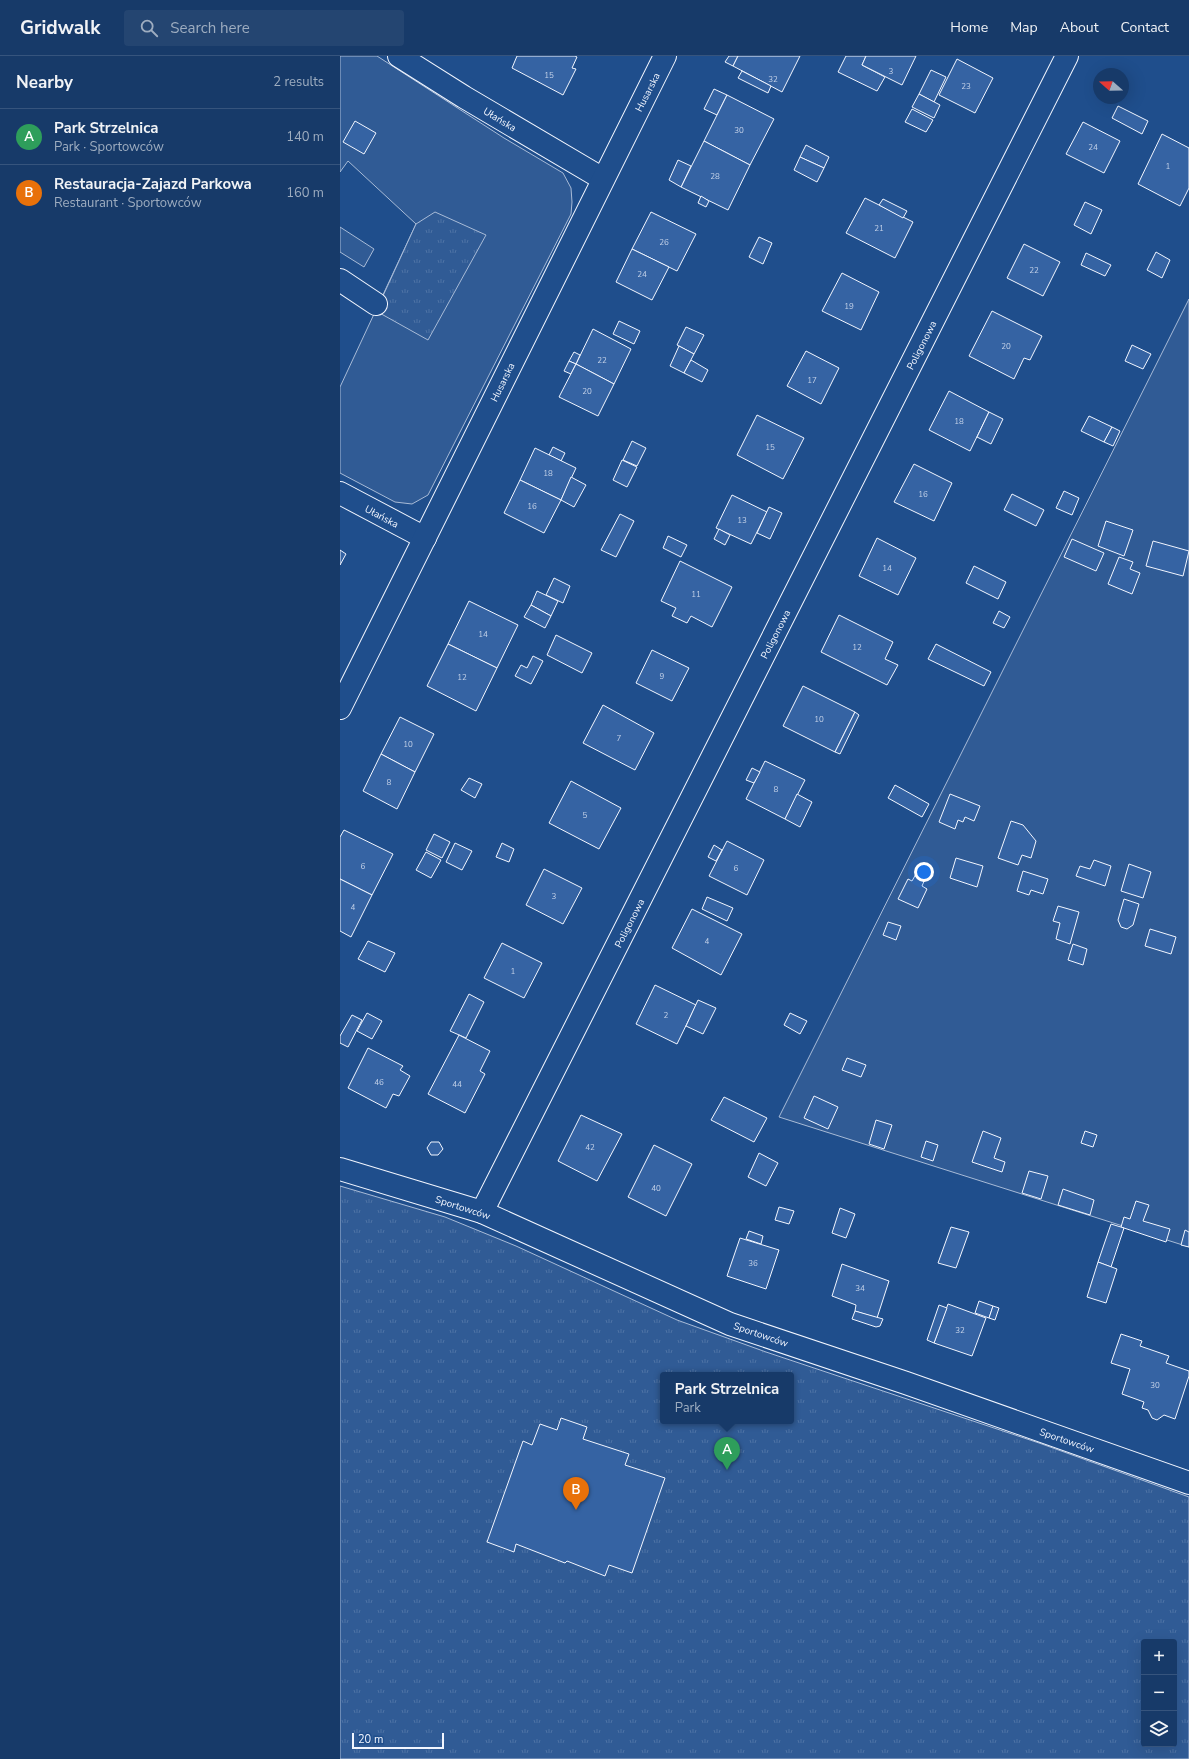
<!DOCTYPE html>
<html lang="en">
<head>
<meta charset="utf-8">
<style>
  :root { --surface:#173a69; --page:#244571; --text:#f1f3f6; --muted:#9eadc0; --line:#36547d; --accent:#ffb74d }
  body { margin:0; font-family:"Nunito Sans",sans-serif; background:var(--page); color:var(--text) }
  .controls { position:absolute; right:12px; bottom:12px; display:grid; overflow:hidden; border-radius:4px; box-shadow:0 4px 16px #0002 }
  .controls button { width:36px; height:36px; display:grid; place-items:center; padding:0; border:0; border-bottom:1px solid var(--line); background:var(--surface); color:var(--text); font:20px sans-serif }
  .compass { position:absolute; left:753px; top:12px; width:36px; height:36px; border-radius:50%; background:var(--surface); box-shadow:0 4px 16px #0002; rotate:290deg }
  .scale { position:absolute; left:12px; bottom:10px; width:92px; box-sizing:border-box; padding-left:4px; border:2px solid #f2f6ff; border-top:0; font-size:11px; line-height:14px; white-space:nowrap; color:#f2f6ff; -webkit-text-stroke:3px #1f4e8c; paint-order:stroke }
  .you { position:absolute; left:584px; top:816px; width:14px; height:14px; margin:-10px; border:3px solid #fff; border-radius:50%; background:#1a73e8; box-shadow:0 0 0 6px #1a73e833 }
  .badge { display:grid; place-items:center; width:26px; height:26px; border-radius:50%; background:var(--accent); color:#fff; font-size:13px; font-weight:700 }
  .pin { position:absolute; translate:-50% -33px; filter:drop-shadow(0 1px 2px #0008) }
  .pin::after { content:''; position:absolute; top:21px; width:14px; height:12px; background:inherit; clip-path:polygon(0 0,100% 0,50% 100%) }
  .popup { position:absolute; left:320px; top:1316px; width:134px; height:52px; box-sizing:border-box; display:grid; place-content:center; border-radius:4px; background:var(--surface); filter:drop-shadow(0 1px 3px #0005); font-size:13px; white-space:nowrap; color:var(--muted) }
  .popup b { font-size:15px; color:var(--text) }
  .popup::after { content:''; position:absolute; left:50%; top:100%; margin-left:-8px; border:8px solid transparent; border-top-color:var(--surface) }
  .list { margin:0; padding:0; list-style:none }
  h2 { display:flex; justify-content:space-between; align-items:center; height:52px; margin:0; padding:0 16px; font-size:17px }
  h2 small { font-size:13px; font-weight:400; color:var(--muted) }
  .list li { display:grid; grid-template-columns:26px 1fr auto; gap:12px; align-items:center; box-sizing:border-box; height:56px; padding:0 16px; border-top:1px solid var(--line) }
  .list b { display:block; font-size:15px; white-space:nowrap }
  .list p { margin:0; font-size:13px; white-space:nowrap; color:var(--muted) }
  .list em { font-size:13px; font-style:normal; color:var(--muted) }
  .icon { flex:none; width:22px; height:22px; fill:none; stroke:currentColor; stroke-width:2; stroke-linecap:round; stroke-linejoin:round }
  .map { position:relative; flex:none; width:849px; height:1703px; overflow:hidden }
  header { display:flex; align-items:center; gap:24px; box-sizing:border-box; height:56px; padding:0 20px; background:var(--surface); border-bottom:1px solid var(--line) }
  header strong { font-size:19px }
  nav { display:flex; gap:22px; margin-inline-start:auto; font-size:14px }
  .search { width:280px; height:36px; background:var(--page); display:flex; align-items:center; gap:10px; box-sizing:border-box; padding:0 14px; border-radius:4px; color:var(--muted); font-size:15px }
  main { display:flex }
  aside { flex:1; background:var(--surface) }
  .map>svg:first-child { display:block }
  .built { fill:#305b95; stroke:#a8bbd7 }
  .park { fill:url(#park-tufts); stroke:#a8bbd7; fill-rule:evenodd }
  .building { fill:#3563a3; stroke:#f2f6ff }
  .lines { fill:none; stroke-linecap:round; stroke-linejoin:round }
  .minor-casing { stroke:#f2f6ff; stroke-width:24 }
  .minor { stroke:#1f4e8c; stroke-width:22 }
  .labels { text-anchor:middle; stroke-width:3; stroke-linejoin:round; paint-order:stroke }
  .number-label { font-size:8px; fill:#c3d1e8 }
  .street-label { font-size:10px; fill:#f2f6ff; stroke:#1f4e8c }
</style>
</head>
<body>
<header>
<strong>Gridwalk</strong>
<div class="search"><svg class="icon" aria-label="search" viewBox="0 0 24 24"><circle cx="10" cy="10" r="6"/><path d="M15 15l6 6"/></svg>Search here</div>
<nav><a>Home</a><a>Map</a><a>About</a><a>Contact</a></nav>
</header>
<main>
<aside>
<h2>Nearby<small>2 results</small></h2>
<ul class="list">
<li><span class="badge" style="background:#2e9e5b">A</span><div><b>Park Strzelnica</b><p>Park · Sportowców</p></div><em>140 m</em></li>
<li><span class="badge" style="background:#e8710a">B</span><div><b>Restauracja-Zajazd Parkowa</b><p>Restaurant · Sportowców</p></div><em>160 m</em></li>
</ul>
</aside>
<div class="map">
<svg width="849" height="1703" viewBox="0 0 849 1703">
  <defs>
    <pattern id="park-tufts" width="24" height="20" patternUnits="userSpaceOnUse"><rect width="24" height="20" fill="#305b95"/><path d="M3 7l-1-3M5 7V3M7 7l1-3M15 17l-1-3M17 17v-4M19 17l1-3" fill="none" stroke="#4e73a5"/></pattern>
  </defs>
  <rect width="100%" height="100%" fill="#1f4e8c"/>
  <g class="built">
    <path d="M 0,0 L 37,0 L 164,82 L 223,117 L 231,132 L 232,146 L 231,158 L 88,439 L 72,448 L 55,446 L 0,417 L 0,331 L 76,168 L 8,105 L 0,116 Z"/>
    <path d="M 0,171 L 34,193 L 24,211 L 0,196 Z"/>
    <path d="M 849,243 L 849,1191 L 439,1061 Z"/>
  </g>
  <g class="park">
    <path d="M 95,156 L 146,179 L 88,284 L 36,255 L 76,168 Z"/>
    <path d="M 0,1130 L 105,1161 L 176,1190 L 337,1264 L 426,1296 L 699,1387 L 849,1441 L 849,1703 L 0,1703 ZM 323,1319 L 451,1319 L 451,1365 L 323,1365 ZM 804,1586 L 834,1586 L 834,1688 L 804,1688 Z"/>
  </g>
  <g class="building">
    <path d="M 177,0 L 235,0 L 237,1 L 232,12 L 236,13 L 223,39 L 172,12 Z"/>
    <path d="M 389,0 L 398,0 L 393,10 L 385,6 Z"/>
    <path d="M 398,0 L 460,0 L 442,36 L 393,10 Z"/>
    <path d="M 506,0 L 526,0 L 522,9 L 545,21 L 537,35 L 498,16 Z"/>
    <path d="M 526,0 L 576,0 L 562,29 L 522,9 Z"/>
    <path d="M 617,3 L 653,22 L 635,57 L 599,39 Z"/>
    <path d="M 591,14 L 606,21 L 594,46 L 579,38 Z"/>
    <path d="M 402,15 L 431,30 L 428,37 L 398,22 Z"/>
    <path d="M 374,33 L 387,39 L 377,59 L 364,53 Z"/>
    <path d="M 579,38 L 600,49 L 594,62 L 572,51 Z"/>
    <path d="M 387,39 L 434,63 L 410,109 L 364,85 Z"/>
    <path d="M 778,50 L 808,65 L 802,78 L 772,62 Z"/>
    <path d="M 572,53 L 593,64 L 586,76 L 565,66 Z"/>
    <path d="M 15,65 L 36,77 L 24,98 L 3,86 Z"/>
    <path d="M 743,66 L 780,85 L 764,117 L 726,98 Z"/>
    <path d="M 822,78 L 849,92 L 849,132 L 840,150 L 798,128 Z"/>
    <path d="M 364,85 L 410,109 L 388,154 L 341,131 Z"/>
    <path d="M 466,89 L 489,101 L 484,112 L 460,101 Z"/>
    <path d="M 460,101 L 484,112 L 477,126 L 454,114 Z"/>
    <path d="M 338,104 L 351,110 L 341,131 L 329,124 Z"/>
    <path d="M 361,140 L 369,145 L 366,151 L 358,147 Z"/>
    <path d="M 525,142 L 573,166 L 555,202 L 506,177 Z"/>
    <path d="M 543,143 L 567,155 L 563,162 L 539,149 Z"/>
    <path d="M 745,146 L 762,154 L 751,178 L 734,169 Z"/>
    <path d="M 311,156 L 356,178 L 337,215 L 292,193 Z"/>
    <path d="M 419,181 L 432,187 L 423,208 L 409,201 Z"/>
    <path d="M 684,188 L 720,206 L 703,240 L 667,222 Z"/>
    <path d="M 292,193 L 329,211 L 312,244 L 276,226 Z"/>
    <path d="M 816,196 L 830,204 L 822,222 L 807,214 Z"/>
    <path d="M 746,197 L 771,209 L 765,220 L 741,209 Z"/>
    <path d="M 502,217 L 539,236 L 521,274 L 482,255 Z"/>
    <path d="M 652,255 L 702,280 L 690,304 L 684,302 L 674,323 L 629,300 Z"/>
    <path d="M 279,265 L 300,275 L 294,288 L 273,278 Z"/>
    <path d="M 346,271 L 364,279 L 354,298 L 337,289 Z"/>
    <path d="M 253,273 L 291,293 L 274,328 L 236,308 Z"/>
    <path d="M 792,289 L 811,298 L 803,313 L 785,305 Z"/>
    <path d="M 339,290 L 354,298 L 344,317 L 330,310 Z"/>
    <path d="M 466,295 L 499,312 L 481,348 L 447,330 Z"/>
    <path d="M 234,296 L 240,299 L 236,308 L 229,305 Z"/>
    <path d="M 351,304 L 368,314 L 362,326 L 344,317 Z"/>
    <path d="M 229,305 L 236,308 L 231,318 L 224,315 Z"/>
    <path d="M 236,308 L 274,328 L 258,360 L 219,341 Z"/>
    <path d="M 609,335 L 649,356 L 630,395 L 589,374 Z"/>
    <path d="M 649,356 L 663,363 L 651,388 L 637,381 Z"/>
    <path d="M 417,359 L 464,382 L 443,423 L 397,399 Z"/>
    <path d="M 749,360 L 772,371 L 764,386 L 741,375 Z"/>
    <path d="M 772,371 L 780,375 L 773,390 L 764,386 Z"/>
    <path d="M 292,385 L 306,392 L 297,410 L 283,404 Z"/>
    <path d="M 213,391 L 225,397 L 221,405 L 209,399 Z"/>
    <path d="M 195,392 L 236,412 L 221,444 L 180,424 Z"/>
    <path d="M 282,404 L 297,411 L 287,431 L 273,424 Z"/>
    <path d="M 574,408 L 612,427 L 594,465 L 554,446 Z"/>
    <path d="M 231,421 L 246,429 L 234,451 L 221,444 Z"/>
    <path d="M 180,424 L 221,444 L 204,477 L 164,457 Z"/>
    <path d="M 724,435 L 739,442 L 732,459 L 716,452 Z"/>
    <path d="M 672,438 L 704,454 L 696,470 L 664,454 Z"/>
    <path d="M 392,439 L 427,456 L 411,488 L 376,472 Z"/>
    <path d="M 429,451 L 442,457 L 430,483 L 417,477 Z"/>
    <path d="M 280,458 L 294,465 L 276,501 L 261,494 Z"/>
    <path d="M 766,465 L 793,474 L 784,500 L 758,490 Z"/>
    <path d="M 379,473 L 390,479 L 385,489 L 374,483 Z"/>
    <path d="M 328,480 L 347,489 L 341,501 L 323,492 Z"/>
    <path d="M 537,482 L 576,502 L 558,539 L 519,520 Z"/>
    <path d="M 732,483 L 764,497 L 756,515 L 724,501 Z"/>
    <path d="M 813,485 L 849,495 L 843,520 L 806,510 Z"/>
    <path d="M 0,494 L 6,498 L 0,509 Z"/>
    <path d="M 779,501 L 793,506 L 790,513 L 800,517 L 792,538 L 768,528 Z"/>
    <path d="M 340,505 L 392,531 L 372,571 L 351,560 L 347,567 L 332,560 L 336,552 L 321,545 Z"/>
    <path d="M 634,510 L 666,526 L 658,543 L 626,527 Z"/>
    <path d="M 214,522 L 230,530 L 223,547 L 206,539 Z"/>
    <path d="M 197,535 L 218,545 L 211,560 L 191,549 Z"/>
    <path d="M 129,545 L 178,569 L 157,612 L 108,588 Z"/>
    <path d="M 191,549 L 211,560 L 205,572 L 184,561 Z"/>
    <path d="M 659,555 L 670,561 L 664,572 L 653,567 Z"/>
    <path d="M 499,559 L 553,586 L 545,603 L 558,609 L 547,629 L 481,596 Z"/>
    <path d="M 216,579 L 252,597 L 242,617 L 207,599 Z"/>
    <path d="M 108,588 L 157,612 L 136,655 L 87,630 Z"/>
    <path d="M 596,588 L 651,616 L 644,630 L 588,603 Z"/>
    <path d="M 312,594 L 349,612 L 332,645 L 296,627 Z"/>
    <path d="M 193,600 L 203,605 L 191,628 L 175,620 L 181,609 L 187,612 Z"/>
    <path d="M 463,630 L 515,656 L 495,696 L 443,670 Z"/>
    <path d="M 263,649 L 314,677 L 295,714 L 243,687 Z"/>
    <path d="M 515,656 L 519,659 L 500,698 L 495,696 Z"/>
    <path d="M 60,661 L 94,678 L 75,716 L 41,698 Z"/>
    <path d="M 41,698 L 75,716 L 57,753 L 23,735 Z"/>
    <path d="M 425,705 L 465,724 L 445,763 L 406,743 Z"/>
    <path d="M 412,712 L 420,716 L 414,727 L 406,724 Z"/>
    <path d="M 129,722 L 142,728 L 135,742 L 121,734 Z"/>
    <path d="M 231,725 L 281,752 L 259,793 L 209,767 Z"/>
    <path d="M 555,729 L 589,748 L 582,761 L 548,742 Z"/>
    <path d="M 457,738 L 472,746 L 460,771 L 445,763 Z"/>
    <path d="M 610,738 L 640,750 L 634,765 L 625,761 L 623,766 L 618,764 L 615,773 L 599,766 Z"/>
    <path d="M 671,765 L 683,769 L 696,785 L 691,802 L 682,799 L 678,809 L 658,802 Z"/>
    <path d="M 4,774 L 53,798 L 32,839 L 0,823 L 0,781 Z"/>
    <path d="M 94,778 L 110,786 L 102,802 L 86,794 Z"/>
    <path d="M 387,785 L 424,804 L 407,839 L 369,820 Z"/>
    <path d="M 115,787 L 132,795 L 122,814 L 106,806 Z"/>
    <path d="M 162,787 L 174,793 L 169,806 L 156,801 Z"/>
    <path d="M 374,789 L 382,794 L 376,805 L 368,801 Z"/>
    <path d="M 86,796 L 101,804 L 91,822 L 76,814 Z"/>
    <path d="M 616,802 L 643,810 L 637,831 L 610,822 Z"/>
    <path d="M 754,804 L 771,810 L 765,830 L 736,820 L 740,810 L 750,813 Z"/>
    <path d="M 789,808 L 811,816 L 803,842 L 781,835 Z"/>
    <path d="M 204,813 L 242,832 L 223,868 L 186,849 Z"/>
    <path d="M 683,815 L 708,823 L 703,838 L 691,834 L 689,839 L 677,835 Z"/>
    <path d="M 576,818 L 585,823 L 582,830 L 587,833 L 578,852 L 558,843 L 568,823 L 572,825 Z"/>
    <path d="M 0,823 L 32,839 L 11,881 L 0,875 Z"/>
    <path d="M 367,841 L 393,852 L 387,865 L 362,853 Z"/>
    <path d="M 784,843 L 799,848 L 793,869 L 787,873 L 781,871 L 778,864 Z"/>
    <path d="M 718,850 L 739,856 L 730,888 L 716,883 L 720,867 L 713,865 Z"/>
    <path d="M 352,853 L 402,878 L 381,919 L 332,892 Z"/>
    <path d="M 548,866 L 561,870 L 556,884 L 543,879 Z"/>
    <path d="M 810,873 L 836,881 L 831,898 L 805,890 Z"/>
    <path d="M 28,885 L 55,897 L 45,916 L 18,903 Z"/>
    <path d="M 162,887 L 202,907 L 184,942 L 144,922 Z"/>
    <path d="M 733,888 L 747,893 L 743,909 L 728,904 Z"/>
    <path d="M 315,929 L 356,949 L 337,988 L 296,968 Z"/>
    <path d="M 129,938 L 144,946 L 126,982 L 110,975 Z"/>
    <path d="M 358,944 L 376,952 L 363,978 L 346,970 Z"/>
    <path d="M 27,957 L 42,965 L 32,983 L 17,975 Z"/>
    <path d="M 450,957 L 467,965 L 460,978 L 444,969 Z"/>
    <path d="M 12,959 L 22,964 L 8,991 L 0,987 L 0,980 Z"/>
    <path d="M 119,979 L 150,995 L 140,1015 L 145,1018 L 125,1057 L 88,1038 Z"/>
    <path d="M 28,992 L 63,1010 L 60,1014 L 70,1020 L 59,1040 L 53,1038 L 46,1052 L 8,1032 Z"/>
    <path d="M 507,1002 L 526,1009 L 521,1021 L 502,1014 Z"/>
    <path d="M 474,1040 L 498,1051 L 488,1073 L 464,1062 Z"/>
    <path d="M 384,1041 L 427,1062 L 414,1086 L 371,1064 Z"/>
    <path d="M 241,1059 L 282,1078 L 257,1125 L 218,1105 Z"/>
    <path d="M 536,1064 L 552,1069 L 544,1093 L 529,1088 Z"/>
    <path d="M 643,1075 L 661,1082 L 654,1102 L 665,1106 L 662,1116 L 632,1106 Z"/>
    <path d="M 745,1075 L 757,1079 L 753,1091 L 741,1087 Z"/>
    <path d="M 586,1085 L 598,1089 L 593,1105 L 581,1101 Z"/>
    <path d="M 91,1086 L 99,1086 L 103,1093 L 98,1099 L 91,1099 L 87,1092 Z"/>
    <path d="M 314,1089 L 352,1108 L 326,1160 L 288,1141 Z"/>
    <path d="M 419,1097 L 438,1107 L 426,1130 L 408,1121 Z"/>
    <path d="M 689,1115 L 708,1120 L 701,1143 L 682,1137 Z"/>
    <path d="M 723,1133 L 754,1144 L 750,1159 L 718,1149 Z"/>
    <path d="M 796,1145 L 809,1149 L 803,1165 L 830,1173 L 826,1186 L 781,1171 L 784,1161 L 790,1163 Z"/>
    <path d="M 439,1151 L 454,1155 L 449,1168 L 435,1164 Z"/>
    <path d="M 500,1152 L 515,1158 L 506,1182 L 492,1177 Z"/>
    <path d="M 771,1168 L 784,1172 L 771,1211 L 758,1206 Z"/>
    <path d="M 611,1171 L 629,1176 L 616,1212 L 598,1207 Z"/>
    <path d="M 845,1174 L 849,1176 L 849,1191 L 841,1189 Z"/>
    <path d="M 409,1175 L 423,1180 L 421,1188 L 406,1183 Z"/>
    <path d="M 400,1182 L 439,1194 L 426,1233 L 387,1220 Z"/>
    <path d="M 758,1206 L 777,1213 L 766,1247 L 747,1241 Z"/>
    <path d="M 502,1208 L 549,1225 L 537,1262 L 515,1255 L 516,1249 L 492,1240 Z"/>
    <path d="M 639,1245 L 653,1250 L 649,1262 L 635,1257 Z"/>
    <path d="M 608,1248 L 646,1262 L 632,1300 L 594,1287 Z"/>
    <path d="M 599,1249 L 607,1252 L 594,1287 L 587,1284 Z"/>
    <path d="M 653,1250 L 659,1252 L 655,1264 L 649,1262 Z"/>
    <path d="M 515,1255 L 543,1263 L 540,1270 L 536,1271 L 512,1263 Z"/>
    <path d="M 781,1278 L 802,1285 L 800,1290 L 829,1300 L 826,1307 L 849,1315 L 849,1320 L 835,1363 L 824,1359 L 817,1364 L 812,1362 L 808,1354 L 802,1352 L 804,1346 L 782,1338 L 790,1313 L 771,1307 Z"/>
    <path d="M 221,1362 L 247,1371 L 243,1383 L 289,1398 L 285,1409 L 325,1422 L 292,1517 L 269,1509 L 265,1520 L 227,1505 L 225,1507 L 176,1488 L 174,1496 L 147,1486 L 183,1385 L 192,1389 L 200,1368 L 217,1374 Z"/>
  </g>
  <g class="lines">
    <g class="minor-casing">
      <g id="minor">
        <path d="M 59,0 L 124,41 L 263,123"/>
        <path d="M 0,224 L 36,248"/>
        <path d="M 0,437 L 85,482"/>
        <path d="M 0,652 L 325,0"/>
        <path d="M 0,1113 L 142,1156 L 390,1268 L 566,1327 L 849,1427"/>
        <path d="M 142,1156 L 727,0"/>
      </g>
    </g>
    <use href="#minor" class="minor"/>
  </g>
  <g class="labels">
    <g class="number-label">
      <text x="551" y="18">3</text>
      <text x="209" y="22">15</text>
      <text x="433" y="26">32</text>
      <text x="626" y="33">23</text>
      <text x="399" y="77">30</text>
      <text x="753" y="94">24</text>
      <text x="828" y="113">1</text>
      <text x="375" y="123">28</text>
      <text x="539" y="175">21</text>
      <text x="324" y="189">26</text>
      <text x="694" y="217">22</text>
      <text x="302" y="221">24</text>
      <text x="509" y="253">19</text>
      <text x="666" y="293">20</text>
      <text x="262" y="307">22</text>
      <text x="472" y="327">17</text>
      <text x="247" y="338">20</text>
      <text x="619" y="368">18</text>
      <text x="430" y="394">15</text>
      <text x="208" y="420">18</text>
      <text x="583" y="441">16</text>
      <text x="192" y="453">16</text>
      <text x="402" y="467">13</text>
      <text x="547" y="515">14</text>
      <text x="356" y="541">11</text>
      <text x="143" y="581">14</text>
      <text x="517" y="594">12</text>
      <text x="322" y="623">9</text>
      <text x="122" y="624">12</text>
      <text x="479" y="666">10</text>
      <text x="279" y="685">7</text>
      <text x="68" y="691">10</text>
      <text x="49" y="729">8</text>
      <text x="436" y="736">8</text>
      <text x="245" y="762">5</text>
      <text x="23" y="813">6</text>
      <text x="396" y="815">6</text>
      <text x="214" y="843">3</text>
      <text x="13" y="854">4</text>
      <text x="367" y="888">4</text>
      <text x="173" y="918">1</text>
      <text x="326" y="962">2</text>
      <text x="39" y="1029">46</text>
      <text x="117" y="1031">44</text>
      <text x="250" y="1094">42</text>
      <text x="316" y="1135">40</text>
      <text x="413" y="1210">36</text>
      <text x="520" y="1235">34</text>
      <text x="620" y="1277">32</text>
      <text x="815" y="1332">30</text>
    </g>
    <g class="street-label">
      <text transform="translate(307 36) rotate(-63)" y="4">Husarska</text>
      <text transform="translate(160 63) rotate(31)" y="4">Ułańska</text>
      <text transform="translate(581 289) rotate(-63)" y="4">Poligonowa</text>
      <text transform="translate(162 326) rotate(-64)" y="4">Husarska</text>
      <text transform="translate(42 460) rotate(28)" y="4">Ułańska</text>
      <text transform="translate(435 578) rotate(-63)" y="4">Poligonowa</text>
      <text transform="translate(289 867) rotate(-63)" y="4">Poligonowa</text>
      <text transform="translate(123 1151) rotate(18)" y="4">Sportowców</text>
      <text transform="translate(421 1278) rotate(19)" y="4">Sportowców</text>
      <text transform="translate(727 1384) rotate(19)" y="4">Sportowców</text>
    </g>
  </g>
</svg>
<div class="controls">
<button>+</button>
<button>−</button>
<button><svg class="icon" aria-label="layers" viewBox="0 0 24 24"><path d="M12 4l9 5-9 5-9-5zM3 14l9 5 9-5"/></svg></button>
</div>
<svg class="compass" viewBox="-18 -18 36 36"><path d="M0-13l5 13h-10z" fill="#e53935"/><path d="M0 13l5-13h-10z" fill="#9eadc0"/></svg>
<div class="scale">20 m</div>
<div class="you"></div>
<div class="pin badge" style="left:387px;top:1414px;background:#2e9e5b">A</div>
<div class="popup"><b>Park Strzelnica</b>Park</div>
<div class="pin badge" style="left:236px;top:1454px;background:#e8710a">B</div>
</div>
</main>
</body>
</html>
